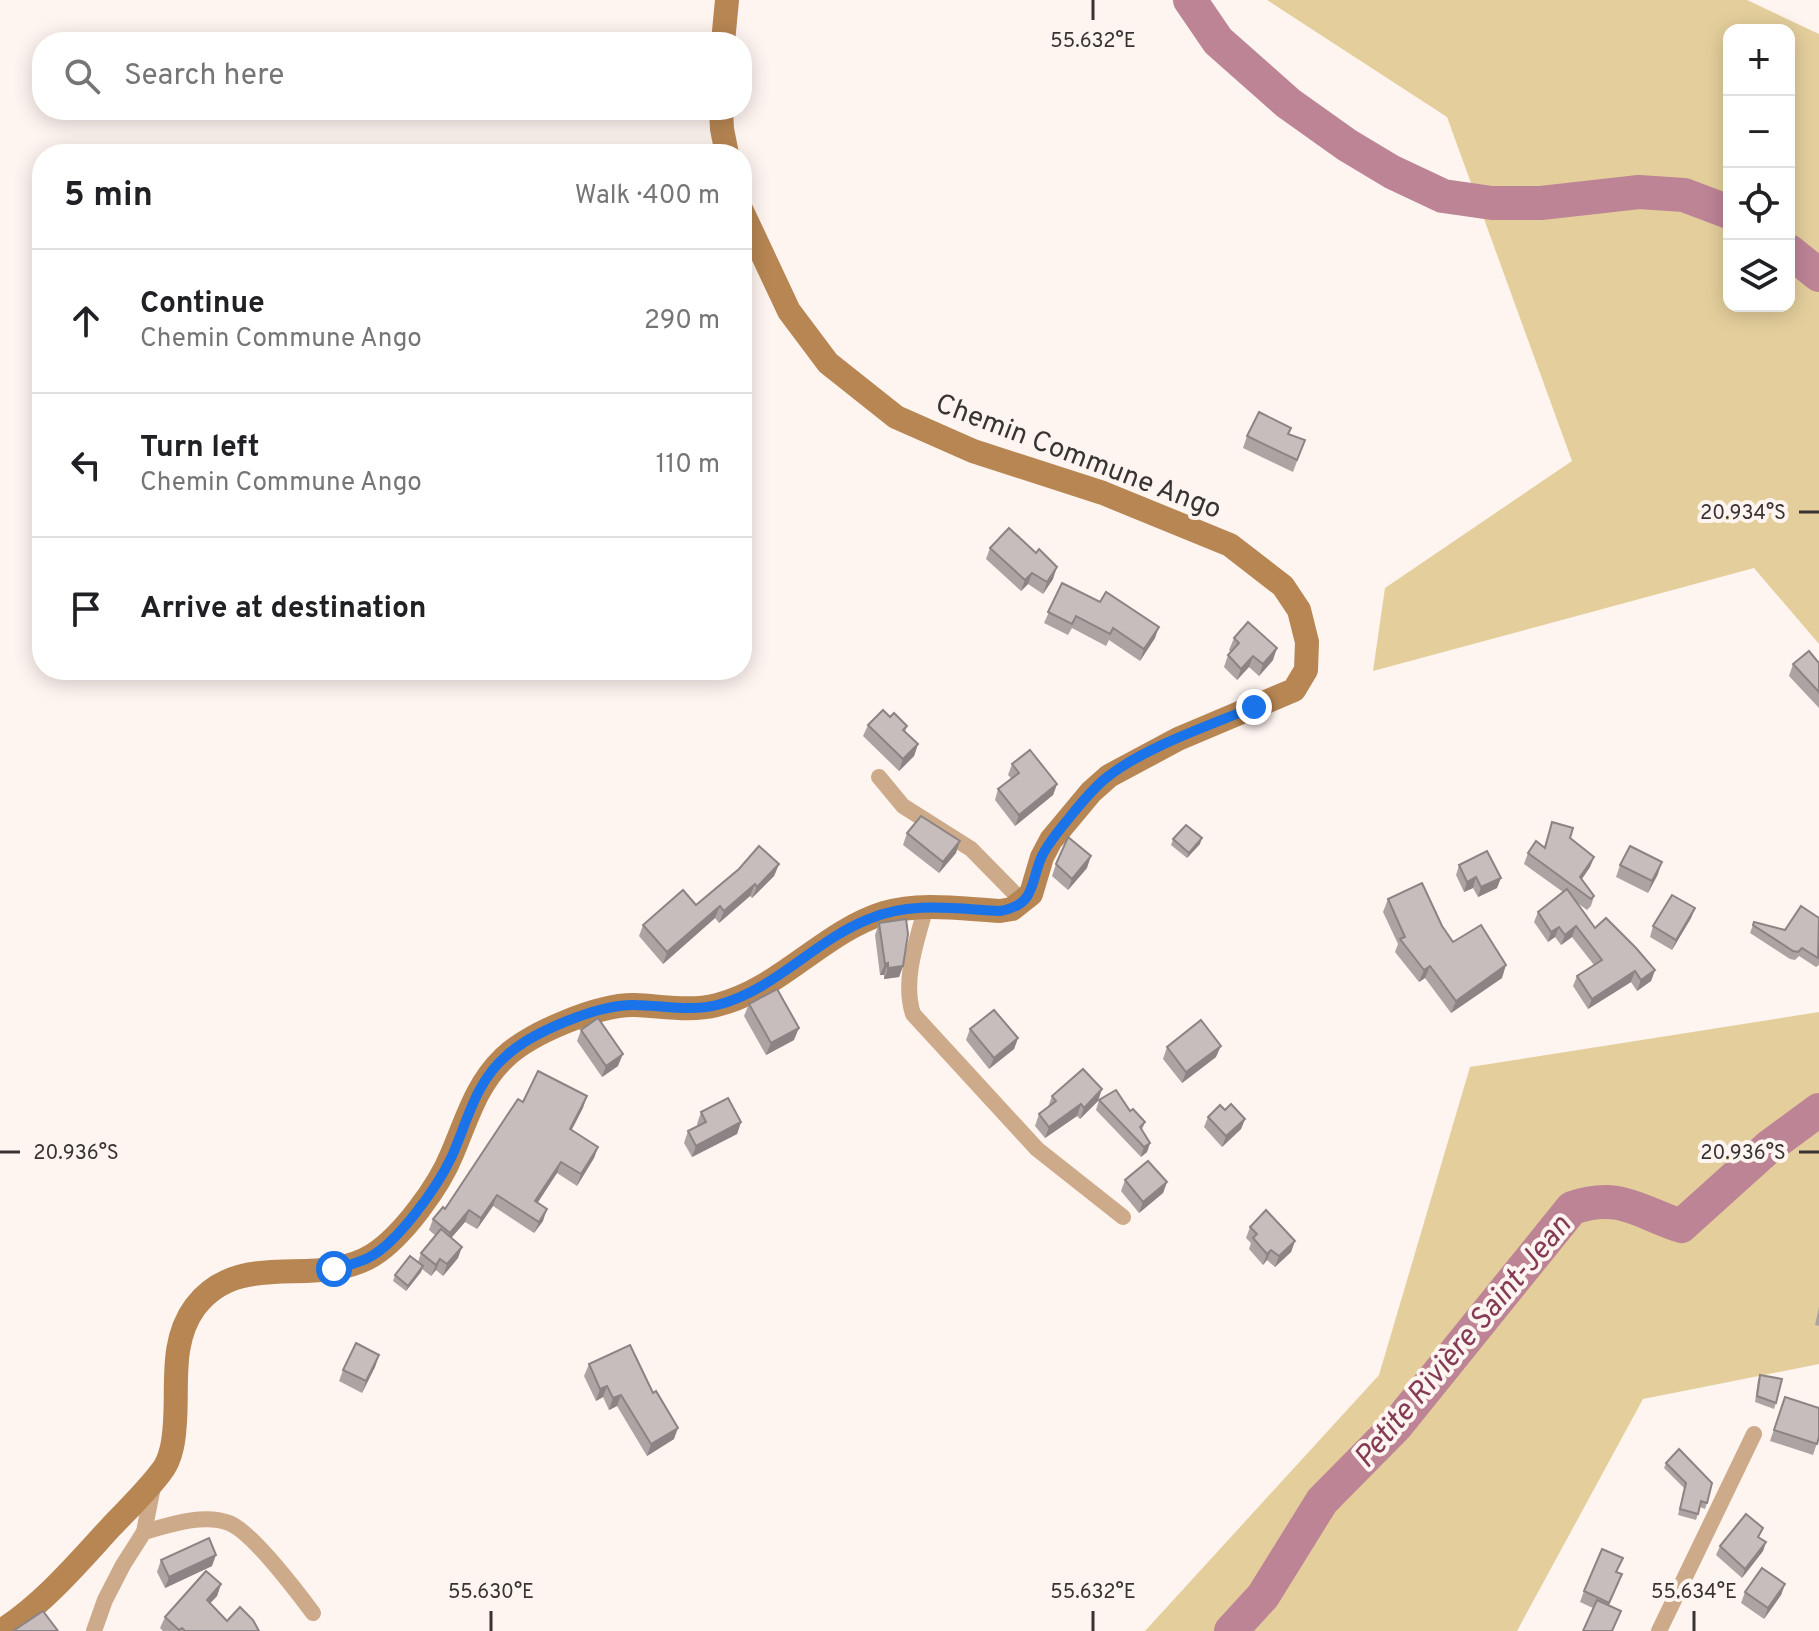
<!DOCTYPE html>
<html lang="en">
<head>
<meta charset="utf-8">
<style>
  :root { --surface:#fff; --page:#f6f6f6; --text:#202124; --muted:#757577; --line:#e0e0e0 }
  body { margin:0; font-family:Overpass,sans-serif; background:var(--page); color:var(--text) }
  .controls { position:absolute; right:24px; top:24px; display:grid; overflow:hidden; border-radius:16px; box-shadow:0 4px 20px #0003 }
  .controls button { width:72px; height:72px; display:grid; place-items:center; padding:0; border:0; border-bottom:2px solid var(--line); background:var(--surface); color:var(--text); font:40px sans-serif }
  .stop { position:absolute; width:24px; height:24px; margin:-18px; border:6px solid #1a73e8; border-radius:50%; background:#fff }
  .stop.end { background:#1a73e8; border-color:#fff; box-shadow:0 2px 8px #0008 }
  .list { margin:0; padding:0; list-style:none }
  h2 { display:flex; justify-content:space-between; align-items:center; height:104px; margin:0; padding:0 32px; font-size:34px }
  h2 small { font-size:26px; font-weight:400; color:var(--muted) }
  .list li { display:grid; grid-template-columns:52px 1fr auto; gap:24px; align-items:center; box-sizing:border-box; height:144px; padding:0 32px; border-top:2px solid var(--line) }
  .list b { display:block; font-size:30px; white-space:nowrap }
  .list p { margin:0; font-size:26px; white-space:nowrap; color:var(--muted) }
  .list em { font-size:26px; font-style:normal; color:var(--muted) }
  .icon { flex:none; width:44px; height:44px; fill:none; stroke:currentColor; stroke-width:2; stroke-linecap:round; stroke-linejoin:round }
  .map { position:relative; flex:none; width:1819px; height:1631px; overflow:hidden }
  .search { position:absolute; background:var(--surface); box-shadow:0 4px 20px #0003; left:32px; top:32px; width:720px; height:88px; display:flex; align-items:center; gap:20px; box-sizing:border-box; padding:0 28px; border-radius:32px; color:var(--muted); font-size:30px }
  .panel { position:absolute; background:var(--surface); box-shadow:0 4px 20px #0003; left:32px; top:144px; width:720px; height:536px; border-radius:32px }
  .map>svg:first-child { display:block }
  .green { fill:#e4cf9c; fill-rule:evenodd }
  .lines { fill:none; stroke-linecap:round; stroke-linejoin:round }
  .river { stroke:#bd8496; stroke-width:34 }
  .street { stroke:#cdab8a; stroke-width:16 }
  .secondary { stroke:#b78653; stroke-width:24 }
  .wall { fill:#aca3a3 }
  .shaded-wall { fill:#8c8484 }
  .building { fill:#c8bdbd; stroke:#8c8484; stroke-width:2 }
  .route { stroke:#1a73e8; stroke-width:10 }
  .ticks { fill:none; stroke:#383433; stroke-width:3 }
  .labels { text-anchor:middle; stroke-width:8; stroke-linejoin:round; paint-order:stroke }
  .street-label { font-size:28px; fill:#383433; stroke:#fef4f0 }
  .water-label { font-size:30px; font-style:italic; fill:#843b55; stroke:#fef4f0 }
  .ticks-label { font-size:20px; text-anchor:middle; fill:#383433; stroke:#fef4f0; stroke-width:8; stroke-linejoin:round; paint-order:stroke }
</style>
</head>
<body>
<div class="map">
<svg width="1819" height="1631" viewBox="0 0 1819 1631">
  <rect width="100%" height="100%" fill="#fef4f0"/>
  <g class="green">
    <path d="M 1267,0 L 1747,0 L 1819,34 L 1819,644 L 1754,568 L 1373,671 L 1385,588 L 1572,461 L 1447,117 ZM 1729,30 L 1789,30 L 1789,306 L 1729,306 Z"/>
    <path d="M 1819,1012 L 1819,1364 L 1643,1399 L 1517,1631 L 1145,1631 L 1379,1375 L 1470,1067 Z"/>
  </g>
  <g class="lines">
    <g class="river">
      <path d="M 1190,0 L 1218,41 L 1288,103 L 1347,145 L 1392,172 L 1443,196 L 1492,203 L 1541,203 L 1639,192 L 1684,195 L 1729,212"/>
      <path d="M 1789,251 L 1819,275"/>
      <path d="M 1231,1631 L 1263,1596 L 1322,1501 L 1396,1426 L 1572,1208 C 1619,1192 1637,1211 1681,1226 L 1770,1146 L 1819,1110"/>
    </g>
    <g class="street">
      <path d="M 879,777 L 903,806 L 971,849 L 1023,902"/>
      <path d="M 926,907 C 917,940 902,980 913,1014 L 1037,1149 L 1123,1217"/>
      <path d="M 144,1532 C 169,1525 203,1513 229,1523 C 251,1531 298,1593 313,1613"/>
      <path d="M 94,1631 L 105,1600 L 123,1565 L 144,1532 L 154,1482"/>
      <path d="M 1659,1631 L 1754,1434"/>
    </g>
    <g class="secondary">
      <path d="M 723,42 L 727,0"/>
      <path d="M 721,110 L 722,129 L 727,154"/>
      <path d="M 1,1631 C 43,1604 76,1565 110,1528 C 127,1510 146,1492 161,1472 C 167,1465 170,1456 172,1447 C 182,1401 165,1348 195,1307 C 240,1247 317,1290 373,1255 C 403,1236 439,1186 452,1154 C 467,1119 476,1085 504,1058 C 530,1033 599,1004 635,1005 C 662,1006 690,1012 717,1005 C 779,990 823,932 884,913 C 922,902 962,909 1000,911 L 1012,909 L 1031,894 L 1042,857 L 1051,840 L 1091,792 L 1109,776 L 1178,739 L 1294,690 L 1306,670 L 1307,642 L 1299,610 L 1283,586 L 1230,545 L 1103,493 L 973,451 L 896,417 L 828,363 L 789,311 L 742,211"/>
    </g>
  </g>
  <g class="wall">
    <path d="M 1289,434 L 1305,440 L 1293,472 L 1243,448 L 1247,436 Z"/>
    <path d="M 990,548 L 1053,579 L 1043,594 L 1028,584 L 1021,591 L 986,559 Z"/>
    <path d="M 1062,583 L 1155,638 L 1140,661 L 1109,640 L 1106,646 L 1072,628 L 1068,635 L 1044,623 Z"/>
    <path d="M 1234,638 L 1273,660 L 1259,676 L 1249,667 L 1237,680 L 1224,667 L 1228,655 L 1231,652 L 1229,650 Z"/>
    <path d="M 1819,663 L 1819,708 L 1789,676 L 1793,664 Z"/>
    <path d="M 890,717 L 907,726 L 905,732 L 918,744 L 914,756 L 899,771 L 863,736 L 868,725 Z"/>
    <path d="M 1012,764 L 1057,784 L 1053,795 L 1015,826 L 995,800 L 998,789 L 1012,779 L 1008,775 Z"/>
    <path d="M 1552,822 L 1594,857 L 1590,867 L 1582,879 L 1594,896 L 1591,906 L 1587,910 L 1576,902 L 1595,928 L 1655,970 L 1651,981 L 1637,991 L 1631,982 L 1588,1009 L 1573,986 L 1577,976 L 1594,965 L 1572,937 L 1561,945 L 1555,937 L 1548,942 L 1534,922 L 1538,912 L 1563,892 L 1524,864 L 1528,853 L 1544,847 Z"/>
    <path d="M 907,833 L 956,853 L 939,873 L 903,845 Z"/>
    <path d="M 1173,839 L 1200,844 L 1187,858 L 1171,845 Z"/>
    <path d="M 779,864 L 774,876 L 752,898 L 750,896 L 719,923 L 715,918 L 663,964 L 639,936 L 643,925 L 696,905 Z"/>
    <path d="M 1056,864 L 1087,868 L 1068,890 L 1052,876 Z"/>
    <path d="M 1459,865 L 1497,888 L 1478,897 L 1473,888 L 1464,892 L 1456,875 Z"/>
    <path d="M 1620,865 L 1658,874 L 1648,893 L 1616,877 Z"/>
    <path d="M 1388,899 L 1442,926 L 1453,942 L 1502,978 L 1451,1013 L 1425,978 L 1419,982 L 1395,952 L 1398,944 L 1383,912 Z"/>
    <path d="M 1695,908 L 1691,918 L 1672,950 L 1650,937 L 1653,926 Z"/>
    <path d="M 1819,918 L 1819,965 L 1816,967 L 1799,956 L 1795,960 L 1790,959 L 1750,933 L 1754,922 L 1785,930 Z"/>
    <path d="M 879,923 L 903,966 L 899,977 L 884,979 L 884,975 L 880,975 L 875,935 Z"/>
    <path d="M 749,1004 L 794,1040 L 766,1055 L 744,1016 Z"/>
    <path d="M 970,1029 L 1018,1038 L 1014,1049 L 989,1069 L 966,1040 Z"/>
    <path d="M 581,1030 L 618,1066 L 602,1077 L 577,1041 Z"/>
    <path d="M 1167,1047 L 1216,1057 L 1182,1083 L 1163,1059 Z"/>
    <path d="M 587,1096 L 571,1130 L 598,1147 L 594,1158 L 577,1186 L 557,1173 L 537,1203 L 543,1221 L 534,1233 L 493,1206 L 477,1229 L 465,1222 L 451,1238 L 458,1258 L 443,1276 L 436,1270 L 431,1276 L 422,1269 L 421,1272 L 406,1291 L 393,1281 L 395,1275 L 418,1262 L 421,1253 L 436,1236 L 429,1230 L 433,1219 L 445,1209 L 523,1102 Z"/>
    <path d="M 1052,1096 L 1098,1101 L 1080,1119 L 1077,1116 L 1045,1138 L 1035,1126 L 1039,1114 L 1048,1107 Z"/>
    <path d="M 1099,1100 L 1130,1111 L 1145,1122 L 1142,1130 L 1150,1143 L 1147,1152 L 1141,1157 L 1096,1110 Z"/>
    <path d="M 1225,1110 L 1245,1119 L 1241,1129 L 1222,1147 L 1204,1127 L 1208,1117 Z"/>
    <path d="M 701,1112 L 741,1122 L 737,1134 L 692,1157 L 684,1143 L 688,1131 L 698,1126 L 697,1124 Z"/>
    <path d="M 1125,1180 L 1167,1182 L 1163,1193 L 1139,1213 L 1121,1191 Z"/>
    <path d="M 1250,1227 L 1295,1241 L 1291,1252 L 1275,1267 L 1267,1260 L 1263,1265 L 1249,1249 L 1251,1243 L 1246,1238 Z"/>
    <path d="M 1819,1307 L 1819,1326 L 1815,1325 Z"/>
    <path d="M 379,1355 L 375,1367 L 362,1393 L 339,1381 L 343,1370 Z"/>
    <path d="M 589,1364 L 674,1439 L 647,1456 L 617,1406 L 609,1410 L 603,1397 L 596,1401 L 584,1376 Z"/>
    <path d="M 1760,1375 L 1776,1403 L 1774,1409 L 1755,1402 L 1758,1380 Z"/>
    <path d="M 1785,1397 L 1819,1437 L 1813,1455 L 1770,1441 Z"/>
    <path d="M 1666,1463 L 1707,1503 L 1705,1509 L 1700,1507 L 1696,1520 L 1678,1515 L 1684,1488 L 1664,1468 Z"/>
    <path d="M 1760,1538 L 1766,1542 L 1763,1551 L 1742,1578 L 1716,1555 L 1720,1546 Z"/>
    <path d="M 161,1560 L 212,1566 L 165,1588 L 157,1572 Z"/>
    <path d="M 1618,1572 L 1622,1574 L 1609,1605 L 1593,1608 L 1580,1602 L 1584,1591 Z"/>
    <path d="M 221,1584 L 217,1596 L 210,1603 L 227,1621 L 259,1631 L 163,1631 L 160,1628 L 165,1617 Z"/>
    <path d="M 1785,1584 L 1781,1595 L 1764,1619 L 1741,1603 L 1745,1592 Z"/>
  </g>
  <g class="shaded-wall">
    <path d="M 1057,567 L 1053,579 L 1043,594 L 1047,582 Z"/>
    <path d="M 1032,573 L 1028,584 L 1021,591 L 1025,580 Z"/>
    <path d="M 1159,627 L 1155,638 L 1140,661 L 1144,649 Z"/>
    <path d="M 1277,648 L 1273,660 L 1259,676 L 1263,664 Z"/>
    <path d="M 1253,656 L 1249,667 L 1237,680 L 1241,669 Z"/>
    <path d="M 918,744 L 914,756 L 899,771 L 903,759 Z"/>
    <path d="M 1057,784 L 1053,795 L 1015,826 L 1019,815 Z"/>
    <path d="M 1202,838 L 1200,844 L 1187,858 L 1189,853 Z"/>
    <path d="M 960,841 L 956,853 L 939,873 L 943,862 Z"/>
    <path d="M 1091,856 L 1087,868 L 1068,890 L 1072,879 Z"/>
    <path d="M 1594,857 L 1590,867 L 1576,887 L 1580,877 Z"/>
    <path d="M 1662,862 L 1658,874 L 1648,893 L 1652,881 Z"/>
    <path d="M 779,864 L 774,876 L 752,898 L 757,887 Z"/>
    <path d="M 1476,877 L 1473,888 L 1464,892 L 1467,882 Z"/>
    <path d="M 1501,878 L 1497,888 L 1478,897 L 1481,887 Z"/>
    <path d="M 755,884 L 750,896 L 719,923 L 724,911 Z"/>
    <path d="M 720,906 L 715,918 L 663,964 L 667,952 Z"/>
    <path d="M 1695,908 L 1691,918 L 1672,950 L 1676,940 Z"/>
    <path d="M 1576,926 L 1572,937 L 1561,945 L 1565,935 Z"/>
    <path d="M 1559,927 L 1555,937 L 1548,942 L 1551,932 Z"/>
    <path d="M 888,963 L 884,975 L 880,975 L 885,964 Z"/>
    <path d="M 1506,965 L 1502,978 L 1451,1013 L 1456,1001 Z"/>
    <path d="M 903,966 L 899,977 L 884,979 L 888,968 Z"/>
    <path d="M 1430,966 L 1425,978 L 1419,982 L 1424,970 Z"/>
    <path d="M 1655,970 L 1651,981 L 1637,991 L 1641,980 Z"/>
    <path d="M 1635,971 L 1631,982 L 1588,1009 L 1592,999 Z"/>
    <path d="M 799,1028 L 794,1040 L 766,1055 L 771,1043 Z"/>
    <path d="M 1018,1038 L 1014,1049 L 989,1069 L 994,1058 Z"/>
    <path d="M 1221,1046 L 1216,1057 L 1182,1083 L 1186,1072 Z"/>
    <path d="M 623,1054 L 618,1066 L 602,1077 L 606,1066 Z"/>
    <path d="M 1102,1089 L 1098,1101 L 1080,1119 L 1084,1108 Z"/>
    <path d="M 587,1096 L 583,1108 L 566,1141 L 570,1129 Z"/>
    <path d="M 1081,1104 L 1077,1116 L 1045,1138 L 1049,1127 Z"/>
    <path d="M 1245,1119 L 1241,1129 L 1222,1147 L 1226,1136 Z"/>
    <path d="M 741,1122 L 737,1134 L 692,1157 L 696,1146 Z"/>
    <path d="M 1150,1143 L 1147,1152 L 1141,1157 L 1144,1147 Z"/>
    <path d="M 598,1147 L 594,1158 L 577,1186 L 581,1174 Z"/>
    <path d="M 561,1162 L 557,1173 L 531,1213 L 535,1201 Z"/>
    <path d="M 1167,1182 L 1163,1193 L 1139,1213 L 1143,1202 Z"/>
    <path d="M 497,1195 L 493,1206 L 477,1229 L 481,1218 Z"/>
    <path d="M 547,1209 L 543,1221 L 534,1233 L 539,1222 Z"/>
    <path d="M 469,1210 L 465,1222 L 446,1244 L 450,1233 Z"/>
    <path d="M 1295,1241 L 1291,1252 L 1275,1267 L 1279,1256 Z"/>
    <path d="M 462,1247 L 458,1258 L 443,1276 L 447,1264 Z"/>
    <path d="M 1271,1250 L 1267,1260 L 1263,1265 L 1267,1254 Z"/>
    <path d="M 440,1259 L 436,1270 L 431,1276 L 436,1265 Z"/>
    <path d="M 423,1266 L 421,1272 L 406,1291 L 408,1286 Z"/>
    <path d="M 379,1355 L 375,1367 L 362,1393 L 366,1381 Z"/>
    <path d="M 607,1386 L 603,1397 L 596,1401 L 600,1389 Z"/>
    <path d="M 621,1395 L 617,1406 L 609,1410 L 613,1398 Z"/>
    <path d="M 678,1428 L 674,1439 L 647,1456 L 651,1444 Z"/>
    <path d="M 1766,1542 L 1763,1551 L 1742,1578 L 1745,1569 Z"/>
    <path d="M 216,1555 L 212,1566 L 165,1588 L 169,1577 Z"/>
    <path d="M 221,1584 L 217,1596 L 203,1611 L 207,1600 Z"/>
    <path d="M 1785,1584 L 1781,1595 L 1764,1619 L 1768,1608 Z"/>
  </g>
  <g class="building">
    <path d="M 1259,412 L 1291,428 L 1288,434 L 1305,440 L 1297,460 L 1247,436 Z"/>
    <path d="M 1009,528 L 1036,553 L 1039,549 L 1057,567 L 1047,582 L 1032,573 L 1025,580 L 990,548 Z"/>
    <path d="M 1062,583 L 1100,602 L 1106,592 L 1159,627 L 1144,649 L 1113,628 L 1110,634 L 1076,616 L 1072,624 L 1048,612 Z"/>
    <path d="M 1248,622 L 1277,648 L 1263,664 L 1253,656 L 1241,669 L 1228,655 L 1239,643 L 1234,638 Z"/>
    <path d="M 1809,651 L 1819,663 L 1819,692 L 1793,664 Z"/>
    <path d="M 883,710 L 890,717 L 894,713 L 907,726 L 903,730 L 918,744 L 903,759 L 868,725 Z"/>
    <path d="M 1030,750 L 1057,784 L 1019,815 L 998,789 L 1019,773 L 1012,764 Z"/>
    <path d="M 921,816 L 960,841 L 943,862 L 907,833 Z"/>
    <path d="M 1552,822 L 1573,828 L 1570,838 L 1594,857 L 1580,877 L 1594,896 L 1591,899 L 1528,853 L 1536,841 L 1545,848 Z"/>
    <path d="M 1186,825 L 1202,838 L 1189,853 L 1173,839 Z"/>
    <path d="M 1068,837 L 1091,856 L 1072,879 L 1056,864 Z"/>
    <path d="M 759,846 L 779,864 L 757,887 L 755,884 L 724,911 L 720,906 L 667,952 L 643,925 L 683,890 L 696,905 L 739,869 Z"/>
    <path d="M 1630,846 L 1662,862 L 1652,881 L 1620,865 Z"/>
    <path d="M 1487,851 L 1501,878 L 1481,887 L 1476,877 L 1467,882 L 1459,865 Z"/>
    <path d="M 1422,883 L 1442,926 L 1453,942 L 1481,925 L 1506,965 L 1456,1001 L 1430,966 L 1424,970 L 1400,939 L 1405,937 L 1388,899 Z"/>
    <path d="M 1567,889 L 1595,928 L 1606,918 L 1636,948 L 1655,970 L 1641,980 L 1635,971 L 1592,999 L 1577,976 L 1602,960 L 1576,926 L 1565,935 L 1559,927 L 1551,932 L 1538,912 Z"/>
    <path d="M 1672,895 L 1695,908 L 1676,940 L 1653,926 Z"/>
    <path d="M 1801,906 L 1819,918 L 1818,958 L 1802,948 L 1798,952 L 1793,951 L 1753,925 L 1754,922 L 1785,930 Z"/>
    <path d="M 906,919 L 908,934 L 903,966 L 888,968 L 888,963 L 885,964 L 879,923 Z"/>
    <path d="M 777,989 L 799,1028 L 771,1043 L 749,1004 Z"/>
    <path d="M 994,1010 L 1018,1038 L 994,1058 L 970,1029 Z"/>
    <path d="M 598,1018 L 623,1054 L 606,1066 L 581,1030 Z"/>
    <path d="M 1201,1020 L 1221,1046 L 1186,1072 L 1167,1047 Z"/>
    <path d="M 1083,1069 L 1102,1089 L 1084,1108 L 1081,1104 L 1049,1127 L 1039,1114 L 1056,1101 L 1052,1096 Z"/>
    <path d="M 538,1071 L 587,1096 L 570,1129 L 598,1147 L 581,1174 L 561,1162 L 535,1201 L 547,1209 L 539,1222 L 497,1195 L 481,1218 L 469,1210 L 450,1233 L 433,1219 L 443,1207 L 445,1209 L 518,1099 L 523,1102 Z"/>
    <path d="M 1116,1090 L 1130,1111 L 1133,1109 L 1145,1122 L 1140,1127 L 1150,1143 L 1144,1147 L 1099,1100 Z"/>
    <path d="M 728,1098 L 741,1122 L 696,1146 L 688,1131 L 706,1122 L 701,1112 Z"/>
    <path d="M 1231,1104 L 1245,1119 L 1226,1136 L 1208,1117 L 1220,1105 L 1225,1110 Z"/>
    <path d="M 1148,1161 L 1167,1182 L 1143,1202 L 1125,1180 Z"/>
    <path d="M 1266,1210 L 1295,1241 L 1279,1256 L 1271,1250 L 1267,1254 L 1253,1238 L 1257,1234 L 1250,1227 Z"/>
    <path d="M 441,1229 L 462,1247 L 447,1264 L 440,1259 L 436,1265 L 421,1253 Z"/>
    <path d="M 410,1256 L 423,1266 L 408,1286 L 395,1275 Z"/>
    <path d="M 356,1343 L 379,1355 L 366,1381 L 343,1370 Z"/>
    <path d="M 630,1345 L 653,1393 L 656,1391 L 678,1428 L 651,1444 L 621,1395 L 613,1398 L 607,1386 L 600,1389 L 589,1364 Z"/>
    <path d="M 1760,1375 L 1782,1379 L 1776,1403 L 1757,1396 Z"/>
    <path d="M 1785,1397 L 1819,1408 L 1819,1437 L 1817,1444 L 1774,1430 Z"/>
    <path d="M 1679,1449 L 1712,1483 L 1707,1503 L 1701,1501 L 1698,1514 L 1680,1509 L 1686,1483 L 1666,1463 Z"/>
    <path d="M 1746,1514 L 1763,1528 L 1758,1537 L 1766,1542 L 1745,1569 L 1720,1546 Z"/>
    <path d="M 209,1538 L 216,1555 L 169,1577 L 161,1560 Z"/>
    <path d="M 1602,1549 L 1623,1558 L 1616,1572 L 1622,1574 L 1609,1603 L 1584,1591 Z"/>
    <path d="M 1762,1568 L 1785,1584 L 1768,1608 L 1745,1592 Z"/>
    <path d="M 206,1571 L 221,1584 L 207,1600 L 227,1621 L 240,1607 L 253,1620 L 259,1631 L 185,1631 L 182,1628 L 179,1630 L 165,1617 Z"/>
    <path d="M 1597,1600 L 1621,1611 L 1612,1631 L 1583,1631 Z"/>
    <path d="M 43,1611 L 58,1631 L 13,1631 Z"/>
  </g>
  <g class="lines">
    <path class="route" d="M 334,1269 C 346,1266 358,1263 368,1258 C 398,1243 438,1186 452,1156 C 468,1120 475,1083 506,1056 C 532,1032 597,1005 633,1005 C 661,1005 689,1012 717,1005 C 774,991 815,940 869,919 C 911,901 956,909 1000,911 C 1035,905 1030,885 1041,858 C 1047,845 1056,834 1065,823 C 1078,807 1090,791 1106,778 C 1145,747 1208,726 1254,707"/>
  </g>
  <path class="ticks" d="M 1093,0 L 1093,20M 1799,512 L 1819,512M 0,1152 L 20,1152M 1799,1152 L 1819,1152M 491,1611 L 491,1631M 1093,1611 L 1093,1631M 1694,1611 L 1694,1631"/>
  <g class="labels">
    <g class="street-label">
      <text transform="translate(1079 455) rotate(21)" y="10">Chemin Commune Ango</text>
    </g>
    <g class="water-label">
      <text transform="translate(1462 1341) rotate(-50)" y="10">Petite Rivière Saint-Jean</text>
    </g>
  </g>
  <g class="ticks-label">
    <text x="1093" y="47">55.632°E</text>
    <text x="1743" y="519">20.934°S</text>
    <text x="76" y="1159">20.936°S</text>
    <text x="1743" y="1159">20.936°S</text>
    <text x="491" y="1598">55.630°E</text>
    <text x="1093" y="1598">55.632°E</text>
    <text x="1694" y="1598">55.634°E</text>
  </g>
</svg>
<div class="controls">
<button>+</button>
<button>−</button>
<button><svg class="icon" aria-label="locate" viewBox="0 0 24 24"><circle cx="12" cy="12" r="6"/><path d="M12 2v4M12 18v4M2 12h4M18 12h4"/></svg></button>
<button><svg class="icon" aria-label="layers" viewBox="0 0 24 24"><path d="M12 4l9 5-9 5-9-5zM3 14l9 5 9-5"/></svg></button>
</div>
<div class="stop" style="left:334px;top:1269px"></div>
<div class="stop end" style="left:1254px;top:707px"></div>
<div class="search"><svg class="icon" aria-label="search" viewBox="0 0 24 24"><circle cx="10" cy="10" r="6"/><path d="M15 15l6 6"/></svg>Search here</div>
<section class="panel">
<h2>5 min<small>Walk · 400 m</small></h2>
<ul class="list">
<li><svg class="icon" aria-label="ahead" viewBox="0 0 24 24"><path d="M12 20V5M6 11l6-6 6 6"/></svg><div><b>Continue</b><p>Chemin Commune Ango</p></div><em>290 m</em></li>
<li><svg class="icon" aria-label="left" viewBox="0 0 24 24"><path d="M17 20v-9H6M10 6l-5 5 5 5"/></svg><div><b>Turn left</b><p>Chemin Commune Ango</p></div><em>110 m</em></li>
<li><svg class="icon" aria-label="arrive" viewBox="0 0 24 24"><path d="M6 21V4h12l-3 4 3 4H6"/></svg><div><b>Arrive at destination</b></div></li>
</ul>
</section>
</div>
</body>
</html>
